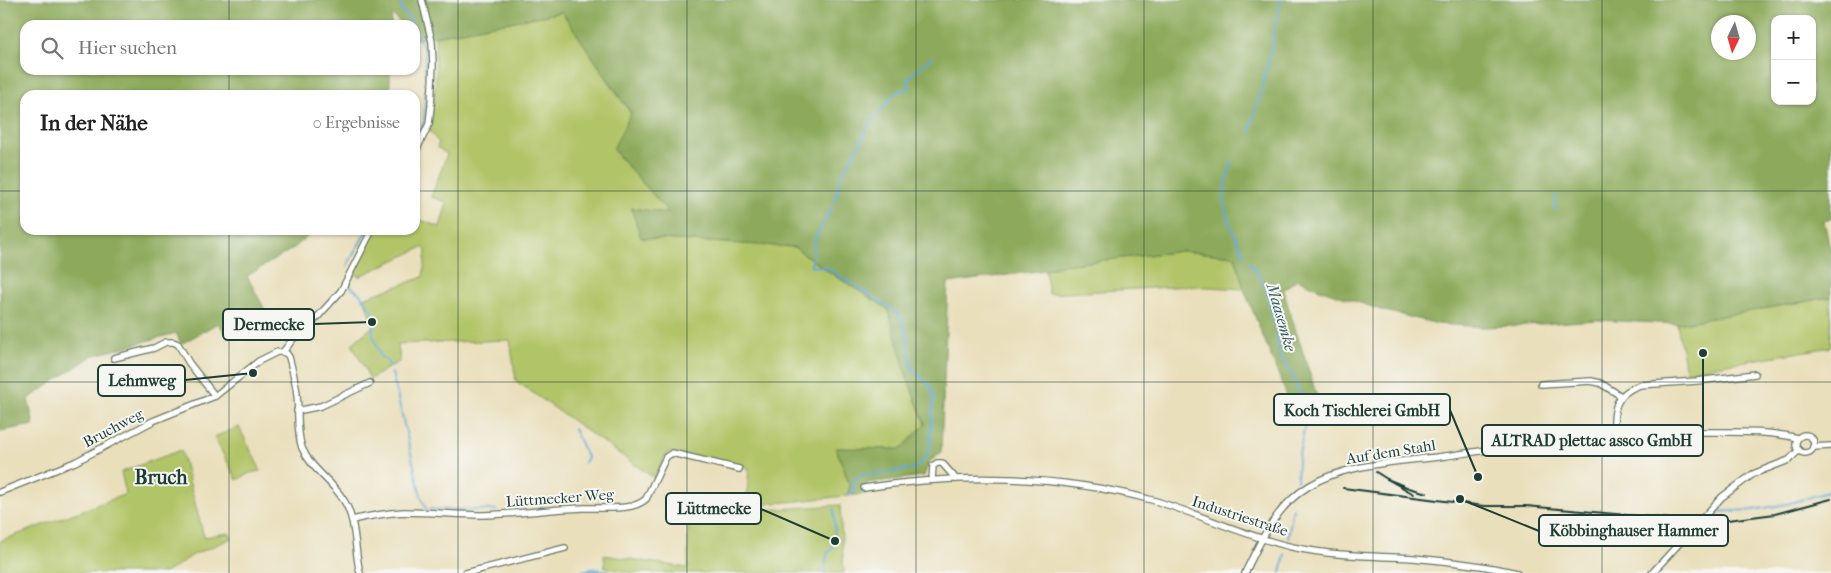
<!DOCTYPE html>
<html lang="de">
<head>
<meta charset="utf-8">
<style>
  :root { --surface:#fff; --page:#f6f6f6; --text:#222; --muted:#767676; --line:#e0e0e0 }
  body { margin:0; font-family:"IM FELL French Canon",serif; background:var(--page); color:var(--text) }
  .controls { position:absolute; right:15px; top:15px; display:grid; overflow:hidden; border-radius:10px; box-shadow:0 1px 4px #0004 }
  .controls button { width:45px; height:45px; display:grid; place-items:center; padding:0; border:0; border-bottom:1px solid var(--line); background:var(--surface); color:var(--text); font:25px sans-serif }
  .compass { position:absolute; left:1711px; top:15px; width:45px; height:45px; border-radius:50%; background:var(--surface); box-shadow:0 1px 4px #0004; rotate:185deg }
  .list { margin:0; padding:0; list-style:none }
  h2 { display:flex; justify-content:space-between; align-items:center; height:65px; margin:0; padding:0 20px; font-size:21px }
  h2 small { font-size:16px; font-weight:400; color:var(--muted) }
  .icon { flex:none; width:28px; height:28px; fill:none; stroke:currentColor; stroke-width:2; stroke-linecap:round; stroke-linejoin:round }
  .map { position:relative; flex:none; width:1831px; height:573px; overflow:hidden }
  .search { position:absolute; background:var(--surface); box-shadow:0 1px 4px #0004; left:20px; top:20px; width:400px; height:55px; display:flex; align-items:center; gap:12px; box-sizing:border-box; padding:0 18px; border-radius:15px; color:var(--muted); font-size:19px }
  .panel { position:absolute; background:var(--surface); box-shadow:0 1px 4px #0004; left:20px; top:90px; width:400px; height:145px; border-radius:15px }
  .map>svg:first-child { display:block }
  .green { fill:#b2c468; stroke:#68804e }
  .forest { fill:#8daa5c; stroke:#567448; fill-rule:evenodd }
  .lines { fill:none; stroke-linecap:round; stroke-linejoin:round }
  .stream { stroke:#5fa6d5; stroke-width:2 }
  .canal { stroke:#5fa6d5; stroke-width:7 }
  .street-casing { stroke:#667663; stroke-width:8 }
  .street { stroke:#fff; stroke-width:5.5 }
  .rail { stroke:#1f3d34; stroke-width:2 }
  .grid { fill:none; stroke:#1f3d34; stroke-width:1; stroke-opacity:0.55 }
  .labels { text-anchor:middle; stroke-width:4; stroke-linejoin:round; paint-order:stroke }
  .street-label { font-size:15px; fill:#1f3d34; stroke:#f6f6f2 }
  .water-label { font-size:16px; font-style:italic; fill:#325c64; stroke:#f6f6f2 }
  .district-label { font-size:20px; font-weight:bold; fill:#1f3d34; stroke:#f6f6f2 }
  .leader { fill:none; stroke:#1f3d34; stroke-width:2 }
  .callout-dot { fill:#1f3d34; stroke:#f6f6f2; stroke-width:2 }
  .callout { fill:#f6f6f2; stroke:#1f3d34; stroke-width:2 }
  .callout-label { font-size:16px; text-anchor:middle; font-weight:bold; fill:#1f3d34 }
</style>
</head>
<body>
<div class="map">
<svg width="1831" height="573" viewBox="0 0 1831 573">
  <rect width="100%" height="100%" fill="#f6f6f2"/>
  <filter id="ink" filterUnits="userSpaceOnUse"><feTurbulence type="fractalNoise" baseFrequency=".02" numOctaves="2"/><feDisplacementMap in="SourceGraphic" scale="10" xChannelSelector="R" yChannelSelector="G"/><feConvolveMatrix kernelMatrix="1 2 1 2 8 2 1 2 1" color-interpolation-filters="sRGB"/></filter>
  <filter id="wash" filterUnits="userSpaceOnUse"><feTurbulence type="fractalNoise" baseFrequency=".0096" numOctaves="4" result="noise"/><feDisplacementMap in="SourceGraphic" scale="20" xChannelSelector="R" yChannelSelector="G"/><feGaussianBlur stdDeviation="1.12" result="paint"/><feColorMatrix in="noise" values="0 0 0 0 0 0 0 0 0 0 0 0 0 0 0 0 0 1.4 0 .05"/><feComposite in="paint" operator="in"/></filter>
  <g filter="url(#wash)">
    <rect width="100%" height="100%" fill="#eadfbb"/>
    <g class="green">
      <path d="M 562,12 L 631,114 L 613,150 L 670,213 L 641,238 L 794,247 L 826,270 L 888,309 L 907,377 L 925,425 L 901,450 L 836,448 L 850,486 L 847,496 L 746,506 L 749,468 L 668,452 L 654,478 L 516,381 L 510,340 L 398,344 L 400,361 L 370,379 L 352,344 L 373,326 L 364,298 L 423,277 L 426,251 L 423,247 L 358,277 L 354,270 L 376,230 L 415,230 L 415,221 L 421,220 L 440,227 L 447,202 L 431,197 L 447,154 L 437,147 L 439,143 L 429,130 L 436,83 L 435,36 Z"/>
      <path d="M 1182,251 L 1235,256 L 1244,289 L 1189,286 L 1049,294 L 1045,270 L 1063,265 Z"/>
      <path d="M 1831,297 L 1831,347 L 1686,371 L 1677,324 Z"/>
      <path d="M 239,427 L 261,471 L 250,473 L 237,480 L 214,437 Z"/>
      <path d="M 181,450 L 204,537 L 229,533 L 232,538 L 193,555 L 166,573 L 0,573 L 0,541 L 126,494 L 121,472 Z"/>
      <path d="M 840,505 L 844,573 L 630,573 L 605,567 L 604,555 L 688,568 L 688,515 Z"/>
    </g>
    <path class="forest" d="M 0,0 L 1831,0 L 1831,219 L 1824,221 L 1831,253 L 1831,297 L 1677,324 L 1597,320 L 1513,326 L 1483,327 L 1438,324 L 1381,310 L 1322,290 L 1297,279 L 1283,290 L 1322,412 L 1293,411 L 1244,289 L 1235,256 L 1182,251 L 1063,265 L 1045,270 L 948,283 L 941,453 L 929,462 L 924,476 L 867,483 L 865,494 L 847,496 L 850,486 L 836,448 L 901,449 L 925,424 L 907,377 L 888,309 L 826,270 L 794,247 L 641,238 L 631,208 L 669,213 L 613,149 L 631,113 L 562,12 L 415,40 L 415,25 L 402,25 L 392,14 L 391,25 L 25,25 L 25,70 L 390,70 L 390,95 L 25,95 L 25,230 L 315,230 L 294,248 L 247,276 L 264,308 L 249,319 L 229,339 L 218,323 L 181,344 L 176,333 L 92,356 L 28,399 L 34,425 L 0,431 ZM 1775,19 L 1812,19 L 1812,101 L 1775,101 ZM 1718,22 L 1748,22 L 1748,52 L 1718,52 Z"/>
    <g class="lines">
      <g class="stream">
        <path d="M 402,0 L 401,10 L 410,19 L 413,25"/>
        <path d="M 415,29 L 425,51 L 425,74"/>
        <path d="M 1249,135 L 1260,93 L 1263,90 L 1264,77 L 1273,44 L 1273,33 L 1281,0"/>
        <path d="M 415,143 L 424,122 L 425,92"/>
        <path d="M 1232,161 C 1231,170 1226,178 1225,187 C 1221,211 1234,234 1244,255"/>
        <path d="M 835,201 L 839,180 L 861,142 L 869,123 L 880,112 L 896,92 L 910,88 L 908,80 L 910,76 L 932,57"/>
        <path d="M 832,207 L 815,239 L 811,267 L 826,267 L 896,312 L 902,319 L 905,327 L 912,368 L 930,386 L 934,395 L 930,444 L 928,453 L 918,466 L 912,469 L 860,476 L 853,480 L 854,491 L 851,490 L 848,496"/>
        <path d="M 1555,210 L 1556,196"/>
        <path d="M 1249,262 L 1258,274 L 1266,290 L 1276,328 L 1279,354 L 1293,376 L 1299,391 L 1302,407"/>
        <path d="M 347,266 L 367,230"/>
        <path d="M 349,285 L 360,294 L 373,311 L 373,335 L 381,357 L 386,360 L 391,367"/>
        <path d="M 392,373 L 421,496 L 426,509 L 496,510"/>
        <path d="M 574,429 L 587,457 L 584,463"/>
        <path d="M 1297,481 L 1298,460 L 1305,423"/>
        <path d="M 541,505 L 542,508"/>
        <path d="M 1713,512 L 1753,510 L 1787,504 L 1831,491"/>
        <path d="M 1288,538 L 1293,508"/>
        <path d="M 824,573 L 827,554 L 832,548 L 835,541 L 834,509"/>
        <path d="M 1281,573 L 1285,554"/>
      </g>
      <path class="canal" d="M 584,573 L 591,571 L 606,573"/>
    </g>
  </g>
  <g filter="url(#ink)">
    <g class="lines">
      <g class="street-casing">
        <g id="street">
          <path d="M 415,153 L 429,124 L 431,106 L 433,64 L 432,42 L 422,0"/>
          <path d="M 283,352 L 287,354 L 289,357 C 292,369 296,382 297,395 C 299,412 296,431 302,448 C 311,469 331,480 343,499 C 357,520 354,549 360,573"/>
          <path d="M 283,352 L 293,339 L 313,322 L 341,291 L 372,230"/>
          <path d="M 114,358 L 154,348 L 166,342 L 173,342 L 178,344 L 189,363 L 215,396"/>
          <path d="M 1541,384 L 1591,381 L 1600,383 L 1621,396"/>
          <path d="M 297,411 L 321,406 L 370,383"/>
          <path d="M 1614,435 C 1613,410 1614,394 1640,385 L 1697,381 L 1755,374"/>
          <circle cx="1805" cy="444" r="9"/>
          <path d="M 1813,447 L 1831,446"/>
          <path d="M 932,479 L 933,466 L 937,463 L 942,463 L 956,479"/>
          <path d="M 864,488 C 959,473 1059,475 1152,500 C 1200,514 1244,536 1292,547 C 1332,556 1372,556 1413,558 C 1448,561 1483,565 1517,573"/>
          <path d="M 0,492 L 75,462 L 153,421 L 215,396 L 259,361 L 277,352 L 283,352"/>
          <path d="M 352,520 C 369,516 387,513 404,512 C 431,512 458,515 484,515 C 518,514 550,509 583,508 C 601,507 632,512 646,499 L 666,457 L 672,453 L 739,469"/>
          <path d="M 466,573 L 565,548"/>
          <path d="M 1245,573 C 1261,540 1276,506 1309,486 C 1346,463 1402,462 1445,456 C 1532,444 1620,431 1708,432 C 1739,432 1769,431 1798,438"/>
          <path d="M 1652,573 L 1722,497 L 1753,474 L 1789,460 L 1799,450"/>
        </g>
      </g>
      <use href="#street" class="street"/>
      <g class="rail">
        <path d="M 1376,472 L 1387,479"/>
        <path d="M 1343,488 L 1484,506 L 1526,506 L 1694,521 L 1728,520 L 1775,514 L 1831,499"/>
        <path d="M 1414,494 L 1387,479 L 1409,488 L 1427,493"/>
      </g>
    </g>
  </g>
  <path class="grid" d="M 229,0 L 229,25M 458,0 L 458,573M 687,0 L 687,573M 916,0 L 916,573M 1144,0 L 1144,573M 1373,0 L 1373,573M 1602,0 L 1602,573M 229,70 L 229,95M 0,191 L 25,191M 415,191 L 1831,191M 229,230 L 229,573M 0,382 L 1831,382"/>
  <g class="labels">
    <g class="street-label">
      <text transform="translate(113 428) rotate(-28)" y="5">Bruchweg</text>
      <text transform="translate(1391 452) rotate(-9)" y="5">Auf dem Stahl</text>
      <text transform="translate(560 498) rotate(-4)" y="5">Lüttmecker Weg</text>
      <text transform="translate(1240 516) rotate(18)" y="5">Industriestraße</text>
    </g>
    <g class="water-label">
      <text transform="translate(1282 317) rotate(74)" y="6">Maasemke</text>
    </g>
    <g class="district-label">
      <text x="161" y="484">Bruch</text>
    </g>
  </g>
  <path class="leader" d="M372 322L314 324M253 373L185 380M1478 477L1450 410M1703 353L1703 440M835 541L761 509M1460 499L1539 531"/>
  <g class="callout-dot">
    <circle cx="372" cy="322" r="5"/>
    <circle cx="253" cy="373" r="5"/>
    <circle cx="1478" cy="477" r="5"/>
    <circle cx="1703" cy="353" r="5"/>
    <circle cx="835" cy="541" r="5"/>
    <circle cx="1460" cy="499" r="5"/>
  </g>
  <g class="callout">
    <rect x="223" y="309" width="91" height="31" rx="5"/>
    <rect x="98" y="365" width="87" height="31" rx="5"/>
    <rect x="1274" y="394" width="176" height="31" rx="5"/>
    <rect x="1482" y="425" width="221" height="31" rx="5"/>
    <rect x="666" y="493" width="95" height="31" rx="5"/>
    <rect x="1539" y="515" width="189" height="31" rx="5"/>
  </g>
  <g class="callout-label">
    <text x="269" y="330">Dermecke</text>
    <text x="142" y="386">Lehmweg</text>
    <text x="1362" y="416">Koch Tischlerei GmbH</text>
    <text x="1592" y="446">ALTRAD plettac assco GmbH</text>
    <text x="714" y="514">Lüttmecke</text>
    <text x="1634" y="536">Köbbinghauser Hammer</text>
  </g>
</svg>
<div class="controls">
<button>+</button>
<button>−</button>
</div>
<svg class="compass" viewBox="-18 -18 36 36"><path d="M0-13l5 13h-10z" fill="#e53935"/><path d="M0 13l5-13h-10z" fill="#767676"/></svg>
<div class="search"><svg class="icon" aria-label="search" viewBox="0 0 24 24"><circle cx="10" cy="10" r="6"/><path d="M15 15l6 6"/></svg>Hier suchen</div>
<section class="panel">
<h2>In der Nähe<small>0 Ergebnisse</small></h2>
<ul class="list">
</ul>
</section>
</div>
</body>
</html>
